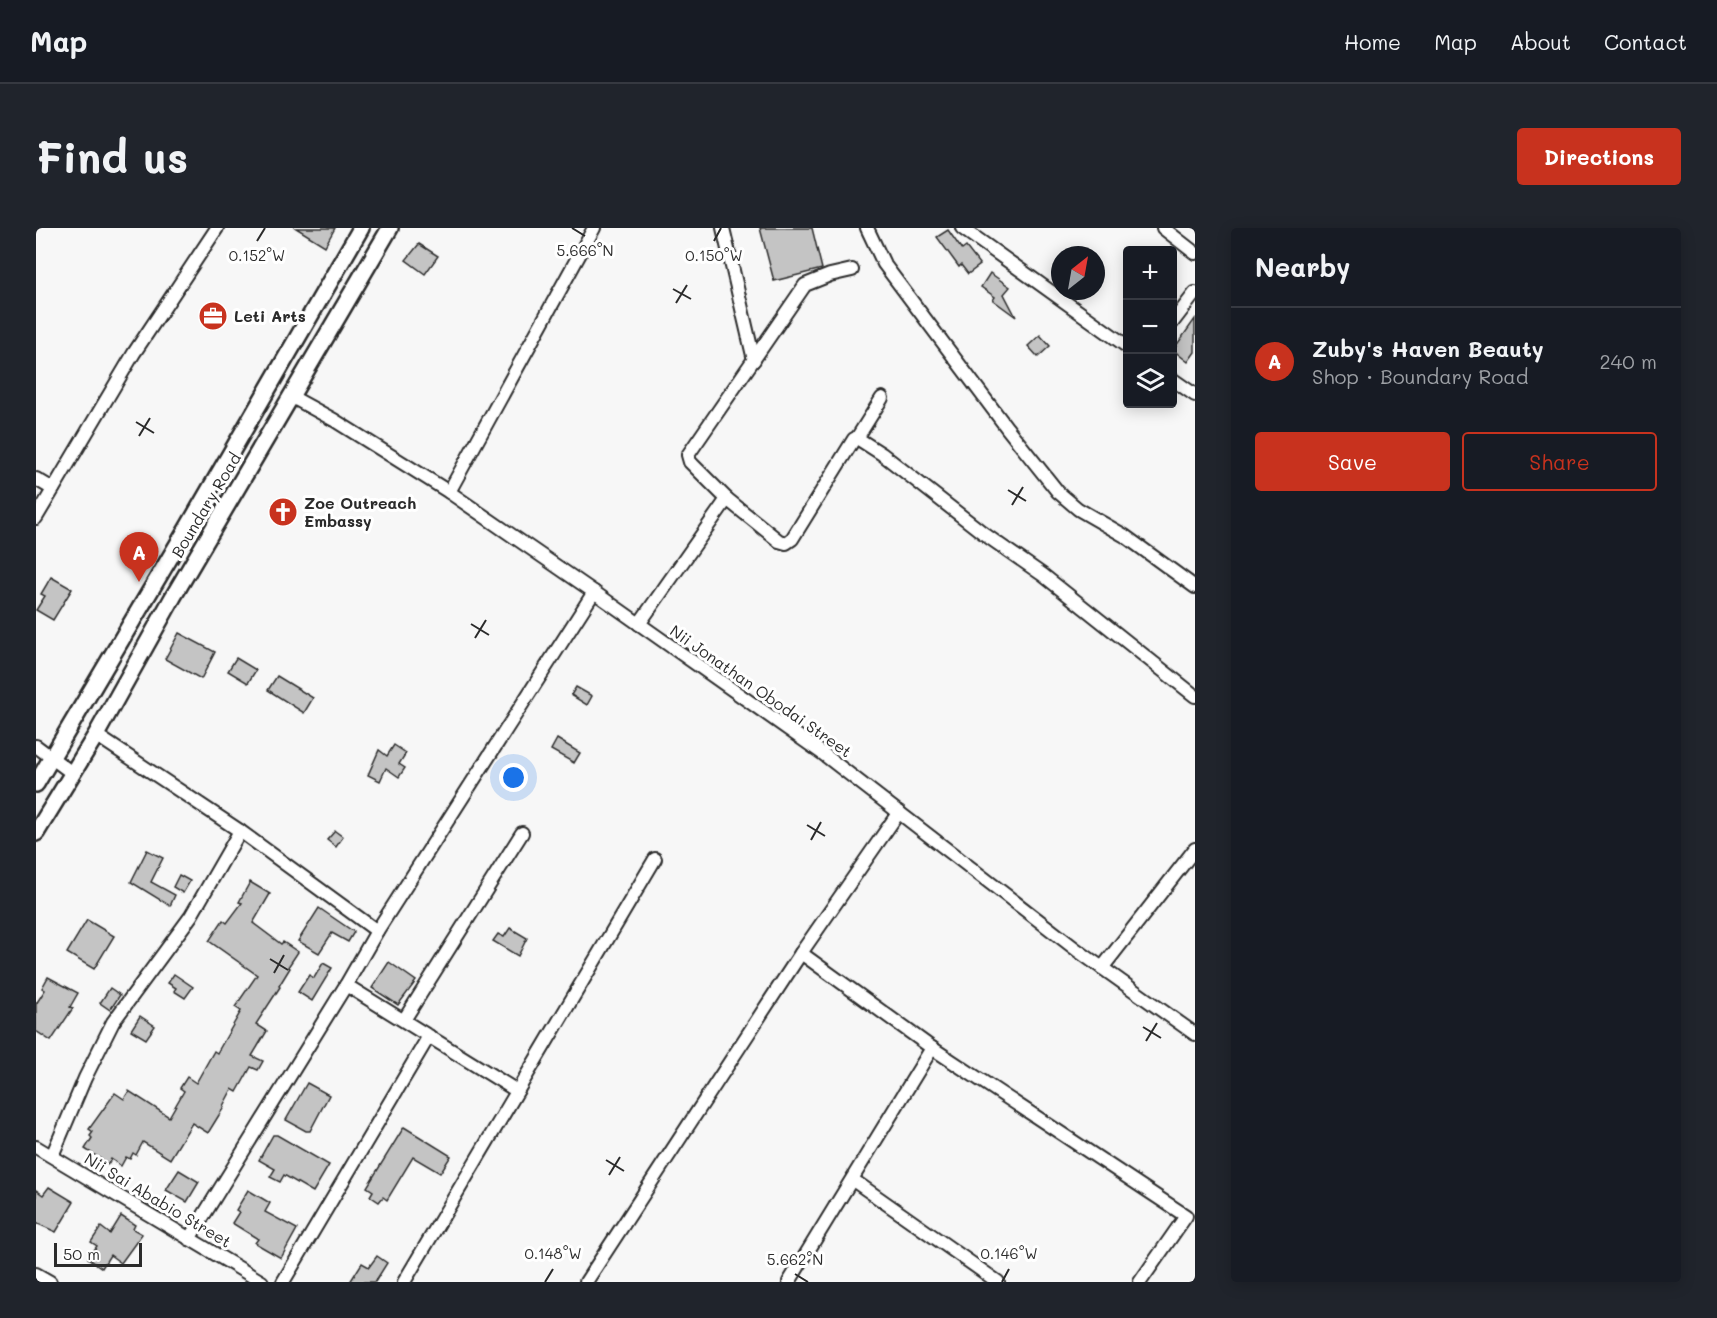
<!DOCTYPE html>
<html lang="en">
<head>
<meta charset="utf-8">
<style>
  :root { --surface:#171b24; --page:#20242c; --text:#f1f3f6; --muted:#9ea1a6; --line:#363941; --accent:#c8321e }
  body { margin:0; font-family:Mali,sans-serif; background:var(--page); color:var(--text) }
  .controls { position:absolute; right:18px; top:18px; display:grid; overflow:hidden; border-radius:6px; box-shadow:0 3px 15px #0003 }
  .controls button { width:54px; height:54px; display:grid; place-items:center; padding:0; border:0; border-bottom:2px solid var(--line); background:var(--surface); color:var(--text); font:30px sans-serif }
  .compass { position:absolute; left:1015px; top:18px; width:54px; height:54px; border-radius:50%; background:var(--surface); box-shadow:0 3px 15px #0003; rotate:31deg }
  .scale { position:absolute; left:18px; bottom:15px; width:88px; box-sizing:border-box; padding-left:6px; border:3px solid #2b2b2b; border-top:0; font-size:16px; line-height:21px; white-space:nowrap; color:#2b2b2b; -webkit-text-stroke:4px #fff; paint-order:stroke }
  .you { position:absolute; left:478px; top:550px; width:21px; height:21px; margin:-15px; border:4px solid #fff; border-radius:50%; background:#1a73e8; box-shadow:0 0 0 9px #1a73e833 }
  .badge { display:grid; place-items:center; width:39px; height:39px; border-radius:50%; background:var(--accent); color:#fff; font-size:20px; font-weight:700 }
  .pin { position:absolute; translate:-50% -50px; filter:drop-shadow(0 2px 3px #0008) }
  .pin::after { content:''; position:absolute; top:32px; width:21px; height:18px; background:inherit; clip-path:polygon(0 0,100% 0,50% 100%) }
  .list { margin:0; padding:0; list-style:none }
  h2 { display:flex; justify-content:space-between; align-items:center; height:78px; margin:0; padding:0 24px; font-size:26px }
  h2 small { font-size:20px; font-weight:400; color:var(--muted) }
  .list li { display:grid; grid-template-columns:39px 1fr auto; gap:18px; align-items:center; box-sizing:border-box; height:108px; padding:0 24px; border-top:2px solid var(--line) }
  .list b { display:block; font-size:22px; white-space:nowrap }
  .list p { margin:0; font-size:20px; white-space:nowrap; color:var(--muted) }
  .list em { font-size:20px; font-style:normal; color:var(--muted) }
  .actions { display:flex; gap:12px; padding:18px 24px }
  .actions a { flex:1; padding:14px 0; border:2px solid var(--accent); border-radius:6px; text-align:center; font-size:21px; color:var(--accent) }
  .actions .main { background:var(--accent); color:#fff }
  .icon { flex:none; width:33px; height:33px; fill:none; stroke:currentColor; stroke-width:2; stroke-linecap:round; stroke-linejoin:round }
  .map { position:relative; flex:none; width:1159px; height:1054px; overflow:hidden; border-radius:6px }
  header { display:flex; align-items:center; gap:36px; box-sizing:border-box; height:84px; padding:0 30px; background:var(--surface); border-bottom:2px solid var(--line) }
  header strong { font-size:28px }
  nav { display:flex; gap:33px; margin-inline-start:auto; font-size:21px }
  .intro { display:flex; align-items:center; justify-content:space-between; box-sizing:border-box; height:144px; padding:0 36px }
  h1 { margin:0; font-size:42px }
  .button { padding:15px 27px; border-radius:6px; background:var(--accent); color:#fff; font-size:21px; font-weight:700 }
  main { display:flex; gap:36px; padding:0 36px }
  aside { flex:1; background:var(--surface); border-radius:6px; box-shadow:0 3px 15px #0003 }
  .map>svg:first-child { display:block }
  .building { fill:#c4c4c4; stroke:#2b2b2b; stroke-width:1.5 }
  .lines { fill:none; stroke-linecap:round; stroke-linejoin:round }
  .minor-casing { stroke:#2b2b2b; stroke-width:16 }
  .major-casing { stroke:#2b2b2b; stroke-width:20 }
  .minor { stroke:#fff; stroke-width:12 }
  .major { stroke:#fff; stroke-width:15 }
  .ticks { fill:none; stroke:#2b2b2b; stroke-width:2 }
  .labels { text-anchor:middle; stroke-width:6; stroke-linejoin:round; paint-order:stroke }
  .poi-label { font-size:16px; font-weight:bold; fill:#2b2b2b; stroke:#fff; text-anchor:start }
  .street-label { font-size:16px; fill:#2b2b2b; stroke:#fff }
  .ticks-label { font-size:15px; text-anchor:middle; fill:#2b2b2b; stroke:#fff; stroke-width:6; stroke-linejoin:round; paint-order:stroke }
</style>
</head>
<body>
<header>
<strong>Map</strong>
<nav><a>Home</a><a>Map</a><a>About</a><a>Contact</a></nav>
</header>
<div class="intro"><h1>Find us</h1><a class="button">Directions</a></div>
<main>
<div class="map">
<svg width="1159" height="1054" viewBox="0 0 1159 1054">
  <rect width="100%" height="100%" fill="#f7f7f7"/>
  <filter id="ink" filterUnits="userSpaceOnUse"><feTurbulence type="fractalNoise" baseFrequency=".0167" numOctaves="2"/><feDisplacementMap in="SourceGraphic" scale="12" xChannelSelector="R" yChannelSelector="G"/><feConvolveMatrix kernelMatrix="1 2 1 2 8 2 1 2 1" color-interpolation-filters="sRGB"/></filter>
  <g filter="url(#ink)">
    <g class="building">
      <path d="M 260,0 L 299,0 L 289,18 Z"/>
      <path d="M 724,0 L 776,0 L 786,41 L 738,53 Z"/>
      <path d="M 912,2 L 926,22 L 930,19 L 944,37 L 932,46 L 925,37 L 923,39 L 901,9 Z"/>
      <path d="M 383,16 L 402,28 L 389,46 L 370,32 Z"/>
      <path d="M 954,45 L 974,59 L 968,66 L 980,89 L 957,72 L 959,69 L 945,59 Z"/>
      <path d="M 1159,91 L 1159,124 L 1152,134 L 1137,122 Z"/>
      <path d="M 1004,107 L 1014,118 L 1002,129 L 992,118 Z"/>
      <path d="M 15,349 L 36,361 L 17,392 L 0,382 L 9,368 L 5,366 Z"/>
      <path d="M 143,405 L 179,424 L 165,451 L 129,431 Z"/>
      <path d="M 200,430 L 220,442 L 212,455 L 192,443 Z"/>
      <path d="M 241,448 L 277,470 L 268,485 L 232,462 Z"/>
      <path d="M 540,459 L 556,468 L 551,477 L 535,467 Z"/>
      <path d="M 521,511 L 544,525 L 538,535 L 515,522 Z"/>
      <path d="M 358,517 L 370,525 L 363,536 L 369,540 L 363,549 L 350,540 L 344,553 L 332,547 L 343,522 L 351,528 Z"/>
      <path d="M 299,603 L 307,609 L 300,619 L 291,612 Z"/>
      <path d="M 111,622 L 127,630 L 115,654 L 139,667 L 134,678 L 95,654 Z"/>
      <path d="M 143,647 L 154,653 L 147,665 L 137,659 Z"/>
      <path d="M 214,654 L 234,666 L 217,695 L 245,716 L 247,714 L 262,724 L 252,739 L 254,740 L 243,758 L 244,759 L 220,796 L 231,803 L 216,828 L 227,833 L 222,842 L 215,839 L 201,864 L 196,861 L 187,878 L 188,879 L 172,905 L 156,895 L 134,931 L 107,914 L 100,927 L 97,925 L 94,931 L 90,929 L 85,938 L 75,931 L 72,936 L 49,921 L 56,910 L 54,908 L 57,904 L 53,901 L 79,865 L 88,871 L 93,863 L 133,889 L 148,863 L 144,860 L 151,849 L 160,855 L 178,823 L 181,825 L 205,783 L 199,779 L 221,747 L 173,713 L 187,692 L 191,695 L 206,675 L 203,674 Z"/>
      <path d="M 283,680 L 318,704 L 312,714 L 296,705 L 283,725 L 262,713 Z"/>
      <path d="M 51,692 L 78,708 L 58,741 L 31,725 Z"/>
      <path d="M 474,700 L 491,710 L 482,728 L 457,713 L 462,706 L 468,709 Z"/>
      <path d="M 353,734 L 380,753 L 362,777 L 336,760 Z"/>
      <path d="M 287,735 L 296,740 L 276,773 L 262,764 L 273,747 L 278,750 Z"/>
      <path d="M 138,746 L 157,759 L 149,770 L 138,763 L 140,760 L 132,755 Z"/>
      <path d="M 12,749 L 42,765 L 34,779 L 37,780 L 15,813 L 0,803 L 0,776 L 9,762 L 6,760 Z"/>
      <path d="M 74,760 L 84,767 L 74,782 L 64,775 Z"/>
      <path d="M 104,788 L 119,798 L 110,811 L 95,802 Z"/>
      <path d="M 271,855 L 293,867 L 274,903 L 270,903 L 250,892 Z"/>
      <path d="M 368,899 L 415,928 L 404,945 L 377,929 L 351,972 L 347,969 L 343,974 L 334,968 L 337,963 L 331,959 Z"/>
      <path d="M 237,907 L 241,907 L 293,937 L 277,964 L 248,947 L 244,954 L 234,949 L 239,941 L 223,932 Z"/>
      <path d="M 143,942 L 163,954 L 151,974 L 130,962 Z"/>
      <path d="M 13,959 L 38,974 L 20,1004 L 0,995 L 0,962 L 7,967 Z"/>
      <path d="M 212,962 L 234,975 L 229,984 L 261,1001 L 245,1030 L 219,1015 L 222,1011 L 196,995 L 203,984 L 200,982 Z"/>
      <path d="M 85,988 L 99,997 L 97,1001 L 106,1006 L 85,1035 L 74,1027 L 66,1040 L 52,1030 L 61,1018 L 55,1014 L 65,999 L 74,1006 Z"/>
      <path d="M 341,1028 L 351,1035 L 339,1054 L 314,1054 L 326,1035 L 333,1039 Z"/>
    </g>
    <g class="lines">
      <g class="minor-casing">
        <g id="minor">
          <path d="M 687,0 L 718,132"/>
          <path d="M 831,0 L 848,36 L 971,200 L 1022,264 L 1042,281 L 1089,308 L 1159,359"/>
          <path d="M 926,0 L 1092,119"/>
          <path d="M 1127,0 L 1159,25"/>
          <path d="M 1136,95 L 1159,65"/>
          <path d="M 1136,151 L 1159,167"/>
          <path d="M 256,169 L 298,192 L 413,264 L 558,364 L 786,525 L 1041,722 L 1159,806"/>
          <path d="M 821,210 L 846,170"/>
          <path d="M 0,251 L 17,261"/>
          <path d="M 413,264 L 558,0"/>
          <path d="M 691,271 L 743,313 L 750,315 L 756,311 L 818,211 L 821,210 L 846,226 L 951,308 L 1007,347 L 1159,468"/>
          <path d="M 0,290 L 98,125 L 181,0"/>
          <path d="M 603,396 L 691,271 L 654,234 L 652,227 L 769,57 L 794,47 L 816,42"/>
          <path d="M 60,507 L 204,603 L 341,703"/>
          <path d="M 0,518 L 36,545"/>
          <path d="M 765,725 L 896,820 L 1150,988 L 1104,1054"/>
          <path d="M 1066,740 L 1159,621"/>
          <path d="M 310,757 L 481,863"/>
          <path d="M 368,792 L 486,605"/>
          <path d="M 0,919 L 226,1054"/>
          <path d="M 16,928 L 49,850 L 77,794 L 155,688 L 204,603"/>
          <path d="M 817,952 L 962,1054"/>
          <path d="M 153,1011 L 310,757 L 341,703 L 558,364"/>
          <path d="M 0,1046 L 14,1054"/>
          <path d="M 247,1054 L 393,808"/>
          <path d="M 368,1054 L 619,631"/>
          <path d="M 550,1054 L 765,725 L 863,584"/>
          <path d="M 753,1054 L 896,820"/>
        </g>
      </g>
      <g class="major-casing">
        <g id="major">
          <path d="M 0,556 L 152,299 L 325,0"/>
          <path d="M 0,605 L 60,507 L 137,369 L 354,0"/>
        </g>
      </g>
      <use href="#minor" class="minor"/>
      <use href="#major" class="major"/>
    </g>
  </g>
  <path class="ticks" d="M 536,0 L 549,8M 221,13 L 229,0M 678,13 L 685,0M 637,61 L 655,71M 640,75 L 651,57M 100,194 L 118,205M 103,208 L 114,190M 972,262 L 990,273M 976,277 L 987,259M 435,396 L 453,407M 439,410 L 450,392M 771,597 L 789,608M 775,612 L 785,594M 234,731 L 252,742M 238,745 L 248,727M 1107,799 L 1125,810M 1110,813 L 1121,795M 570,932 L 588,943M 573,947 L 584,929M 759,1046 L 772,1054M 509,1054 L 517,1041M 966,1054 L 973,1041"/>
  <defs>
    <g id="office-disc" transform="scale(1.5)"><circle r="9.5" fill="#c8321e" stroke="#fff"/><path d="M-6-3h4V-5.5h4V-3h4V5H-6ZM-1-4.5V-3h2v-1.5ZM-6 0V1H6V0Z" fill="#fff"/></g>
    <g id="church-disc" transform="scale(1.5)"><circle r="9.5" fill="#c8321e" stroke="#fff"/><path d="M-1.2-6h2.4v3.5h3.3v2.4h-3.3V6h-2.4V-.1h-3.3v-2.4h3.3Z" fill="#fff"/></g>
  </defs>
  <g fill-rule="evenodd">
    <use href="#office-disc" x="177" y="88"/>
    <use href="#church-disc" x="247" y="284"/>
  </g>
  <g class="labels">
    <g class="poi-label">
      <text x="198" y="94">Leti Arts</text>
      <text x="268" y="281">Zoe Outreach<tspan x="268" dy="18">Embassy</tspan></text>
    </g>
    <g class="street-label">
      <text transform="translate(170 277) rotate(-59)" y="6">Boundary Road</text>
      <text transform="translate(725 463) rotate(35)" y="6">Nii Jonathan Obodai Street</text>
      <text transform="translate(122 972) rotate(31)" y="6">Nii Sai Ababio Street</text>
    </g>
  </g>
  <g class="ticks-label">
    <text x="549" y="28">5.666°N</text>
    <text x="221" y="33">0.152°W</text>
    <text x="678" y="33">0.150°W</text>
    <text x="517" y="1031">0.148°W</text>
    <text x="973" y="1031">0.146°W</text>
    <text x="759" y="1037">5.662°N</text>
  </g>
</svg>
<div class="controls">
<button>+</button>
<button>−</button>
<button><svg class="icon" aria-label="layers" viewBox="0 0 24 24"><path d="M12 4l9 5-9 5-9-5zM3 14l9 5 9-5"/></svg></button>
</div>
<svg class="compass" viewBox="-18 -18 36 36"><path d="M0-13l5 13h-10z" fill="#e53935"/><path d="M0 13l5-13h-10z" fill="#9ea1a6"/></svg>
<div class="scale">50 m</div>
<div class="you"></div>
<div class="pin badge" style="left:103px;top:354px">A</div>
</div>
<aside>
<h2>Nearby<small></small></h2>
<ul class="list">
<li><span class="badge">A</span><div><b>Zuby's Haven Beauty</b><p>Shop · Boundary Road</p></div><em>240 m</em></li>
</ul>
<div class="actions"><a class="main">Save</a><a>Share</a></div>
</aside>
</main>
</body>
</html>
